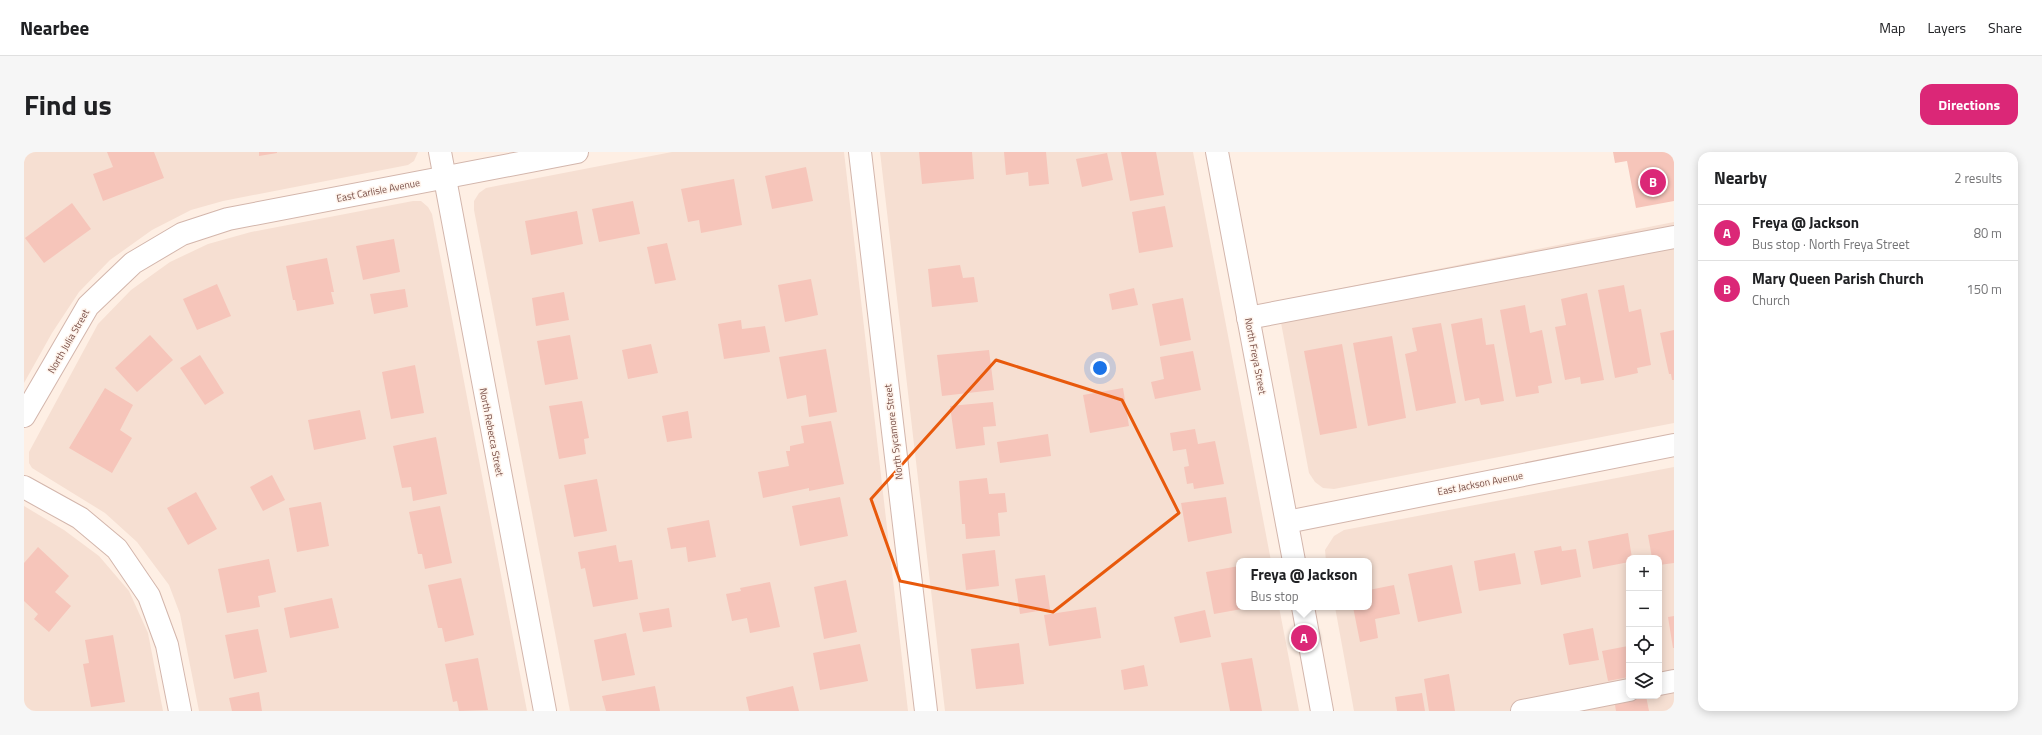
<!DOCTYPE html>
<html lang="en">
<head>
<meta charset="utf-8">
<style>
  :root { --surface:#fff; --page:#f6f6f6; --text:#202124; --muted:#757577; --line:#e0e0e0; --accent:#db2777 }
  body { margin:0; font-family:"Titillium Web",sans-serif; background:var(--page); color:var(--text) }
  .controls { position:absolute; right:12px; bottom:12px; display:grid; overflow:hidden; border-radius:8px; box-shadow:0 2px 10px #0003 }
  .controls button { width:36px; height:36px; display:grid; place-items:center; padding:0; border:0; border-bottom:1px solid var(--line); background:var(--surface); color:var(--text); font:20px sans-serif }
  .you { position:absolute; left:1076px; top:216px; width:14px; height:14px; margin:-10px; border:3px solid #fff; border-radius:50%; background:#1a73e8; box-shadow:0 0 0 6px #1a73e833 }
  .badge { display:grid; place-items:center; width:26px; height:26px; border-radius:50%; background:var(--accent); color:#fff; font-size:13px; font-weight:700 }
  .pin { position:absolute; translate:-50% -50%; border:2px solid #fff; box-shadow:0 1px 4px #0006 }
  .popup { position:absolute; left:1212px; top:406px; width:136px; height:52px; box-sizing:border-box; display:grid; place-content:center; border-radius:8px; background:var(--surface); filter:drop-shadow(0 1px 3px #0005); font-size:13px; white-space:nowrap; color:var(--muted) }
  .popup b { font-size:15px; color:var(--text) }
  .popup::after { content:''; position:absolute; left:50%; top:100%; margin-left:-8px; border:8px solid transparent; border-top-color:var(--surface) }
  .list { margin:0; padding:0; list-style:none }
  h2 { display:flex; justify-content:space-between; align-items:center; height:52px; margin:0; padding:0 16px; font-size:17px }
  h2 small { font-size:13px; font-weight:400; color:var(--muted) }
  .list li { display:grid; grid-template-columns:26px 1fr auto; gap:12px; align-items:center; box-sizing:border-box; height:56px; padding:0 16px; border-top:1px solid var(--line) }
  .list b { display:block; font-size:15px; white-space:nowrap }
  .list p { margin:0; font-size:13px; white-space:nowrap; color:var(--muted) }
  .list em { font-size:13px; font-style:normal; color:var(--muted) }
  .icon { flex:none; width:22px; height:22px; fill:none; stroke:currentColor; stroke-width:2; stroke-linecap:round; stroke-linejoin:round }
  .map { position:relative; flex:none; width:1650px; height:559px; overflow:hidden; border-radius:12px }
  header { display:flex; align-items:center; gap:24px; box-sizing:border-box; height:56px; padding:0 20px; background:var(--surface); border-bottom:1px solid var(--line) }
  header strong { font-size:19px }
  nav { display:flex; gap:22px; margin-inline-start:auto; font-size:14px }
  .intro { display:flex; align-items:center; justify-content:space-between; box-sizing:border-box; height:96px; padding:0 24px }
  h1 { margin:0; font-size:28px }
  .button { padding:10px 18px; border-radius:12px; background:var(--accent); color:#fff; font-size:14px; font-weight:700 }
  main { display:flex; gap:24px; padding:0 24px }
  aside { flex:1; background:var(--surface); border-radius:12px; box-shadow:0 2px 10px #0003 }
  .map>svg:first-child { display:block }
  .residential { fill:#f6dfd2; fill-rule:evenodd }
  .building { fill:#f6c5ba }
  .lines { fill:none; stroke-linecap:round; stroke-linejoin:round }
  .minor-casing { stroke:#d3b6ac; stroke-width:24 }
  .minor { stroke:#fff; stroke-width:22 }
  .marked { fill:none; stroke:#e8590c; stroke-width:3; stroke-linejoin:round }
  .labels { text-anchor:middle; stroke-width:3; stroke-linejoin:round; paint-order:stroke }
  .street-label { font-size:10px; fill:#794f47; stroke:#fff4ec }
</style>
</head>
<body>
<header>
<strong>Nearbee</strong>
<nav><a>Map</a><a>Layers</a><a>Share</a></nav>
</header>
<div class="intro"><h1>Find us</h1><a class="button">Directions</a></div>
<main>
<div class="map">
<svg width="1650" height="559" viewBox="0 0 1650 559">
  <rect width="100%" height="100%" fill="#feefe4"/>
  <g class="residential">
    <path d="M 0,0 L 394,0 L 390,9 L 384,13 L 199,49 L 167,58 L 128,78 L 86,108 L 55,140 L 28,181 L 0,231 Z"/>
    <path d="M 648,0 L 820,0 L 884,559 L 546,559 L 450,58 L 450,49 L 455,41 L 462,36 Z"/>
    <path d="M 856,0 L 1169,0 L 1247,409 L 1215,409 L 1215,455 L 1255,455 L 1275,559 L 921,559 Z"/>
    <path d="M 389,49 L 397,49 L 404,55 L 408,62 L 503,559 L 175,559 L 156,462 L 145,433 L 113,390 L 81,361 L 8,316 L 5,311 L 5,300 L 74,172 L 107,138 L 146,110 L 184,92 L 227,80 Z"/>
    <path d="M 1650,70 L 1650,271 L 1310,337 L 1299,336 L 1291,330 L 1285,321 L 1253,149 Z"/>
    <path d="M 1650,315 L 1650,559 L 1330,559 L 1311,455 L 1345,455 L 1345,409 L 1302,409 L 1301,398 L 1310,384 L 1320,378 ZM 1605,406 L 1635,406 L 1635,544 L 1605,544 Z"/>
    <path d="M 0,354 L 40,378 L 75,404 L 105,439 L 124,481 L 139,559 L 0,559 Z"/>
  </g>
  <g class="building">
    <path d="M 83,0 L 130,0 L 140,26 L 79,49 L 69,22 L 89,15 Z"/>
    <path d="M 235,0 L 253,0 L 253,1 L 235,4 Z"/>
    <path d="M 895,0 L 948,0 L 950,27 L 898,32 Z"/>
    <path d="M 980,0 L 1022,0 L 1025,32 L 1005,34 L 1004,20 L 982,23 Z"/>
    <path d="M 1097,0 L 1132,0 L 1140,43 L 1106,49 Z"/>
    <path d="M 1589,0 L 1650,0 L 1650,49 L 1612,56 L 1603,9 L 1591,11 Z"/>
    <path d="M 1083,1 L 1089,28 L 1058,35 L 1052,7 Z"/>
    <path d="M 782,15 L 789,49 L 748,57 L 741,24 Z"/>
    <path d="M 710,27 L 718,73 L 677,81 L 675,68 L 664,70 L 657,37 Z"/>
    <path d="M 609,49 L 616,82 L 575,90 L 568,57 Z"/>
    <path d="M 48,51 L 67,77 L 20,111 L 1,86 Z"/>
    <path d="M 1141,54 L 1149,95 L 1115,101 L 1108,60 Z"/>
    <path d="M 553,59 L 559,92 L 507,103 L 501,69 Z"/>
    <path d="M 370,87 L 376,120 L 339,128 L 332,94 Z"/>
    <path d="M 643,91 L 652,128 L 631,132 L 623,95 Z"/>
    <path d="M 303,106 L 310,140 L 307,140 L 310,152 L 273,159 L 271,148 L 269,148 L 262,114 Z"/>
    <path d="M 936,113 L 939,126 L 950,125 L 954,150 L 908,155 L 904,117 Z"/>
    <path d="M 787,127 L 794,163 L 761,170 L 754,133 Z"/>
    <path d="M 193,132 L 207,164 L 173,178 L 159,147 Z"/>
    <path d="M 1600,133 L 1605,160 L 1617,157 L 1627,213 L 1613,216 L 1614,221 L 1591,226 L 1574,138 Z"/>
    <path d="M 1110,136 L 1114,153 L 1088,158 L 1085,142 Z"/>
    <path d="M 381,137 L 384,155 L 350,162 L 346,142 Z"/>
    <path d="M 540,140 L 545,168 L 512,174 L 508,146 Z"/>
    <path d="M 1563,141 L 1580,228 L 1557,232 L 1556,225 L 1541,228 L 1531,175 L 1542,173 L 1537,147 Z"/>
    <path d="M 1159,146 L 1167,188 L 1136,194 L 1128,152 Z"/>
    <path d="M 1501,153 L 1506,181 L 1518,178 L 1528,231 L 1514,234 L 1515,241 L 1492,245 L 1476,158 Z"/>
    <path d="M 1458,166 L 1462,193 L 1470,192 L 1480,249 L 1457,253 L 1455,246 L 1441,249 L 1427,172 Z"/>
    <path d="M 717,168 L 718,177 L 741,174 L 746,200 L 700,207 L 694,172 Z"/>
    <path d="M 1417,171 L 1432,251 L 1392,259 L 1381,202 L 1393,199 L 1388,176 Z"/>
    <path d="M 1650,178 L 1650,228 L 1648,228 L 1647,222 L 1645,222 L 1636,181 Z"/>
    <path d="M 126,183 L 149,208 L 113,240 L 91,216 Z"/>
    <path d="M 546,183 L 554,227 L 521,233 L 513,189 Z"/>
    <path d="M 1368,184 L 1382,266 L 1344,274 L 1329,191 Z"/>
    <path d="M 627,192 L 634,221 L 604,227 L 598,198 Z"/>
    <path d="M 1318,192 L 1333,276 L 1296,283 L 1280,199 Z"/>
    <path d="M 802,197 L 813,260 L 785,265 L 782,243 L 763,247 L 755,205 Z"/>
    <path d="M 965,198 L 970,238 L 918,244 L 913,203 Z"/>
    <path d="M 1169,199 L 1177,238 L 1131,247 L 1127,230 L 1140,227 L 1136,205 Z"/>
    <path d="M 176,203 L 200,241 L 181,253 L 156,216 Z"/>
    <path d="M 391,213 L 400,261 L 367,267 L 358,220 Z"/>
    <path d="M 81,236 L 109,253 L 96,278 L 108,286 L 88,321 L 45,296 Z"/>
    <path d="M 1099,236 L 1105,274 L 1066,281 L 1059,243 Z"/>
    <path d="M 558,249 L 565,286 L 560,287 L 562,302 L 535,307 L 525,254 Z"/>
    <path d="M 969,250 L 972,274 L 959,275 L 961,293 L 932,297 L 926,254 Z"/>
    <path d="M 336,258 L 342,287 L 290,298 L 284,268 Z"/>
    <path d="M 664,259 L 668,286 L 643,290 L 638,264 Z"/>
    <path d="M 807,269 L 820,332 L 785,339 L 785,336 L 739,346 L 734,320 L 765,314 L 762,299 L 766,299 L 766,294 L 780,291 L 777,274 Z"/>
    <path d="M 1171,277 L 1174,292 L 1191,289 L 1200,332 L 1170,337 L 1169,331 L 1163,332 L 1160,315 L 1165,314 L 1162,297 L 1149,299 L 1146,281 Z"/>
    <path d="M 1024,282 L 1027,304 L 976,311 L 973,290 Z"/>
    <path d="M 412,285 L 423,342 L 389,349 L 387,335 L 378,336 L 369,294 Z"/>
    <path d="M 248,323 L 261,348 L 239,359 L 226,335 Z"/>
    <path d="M 963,326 L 965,342 L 981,341 L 983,360 L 974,361 L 976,384 L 942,387 L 941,372 L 938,372 L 935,329 Z"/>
    <path d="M 573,327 L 583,379 L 550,385 L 540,333 Z"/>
    <path d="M 172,340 L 193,377 L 164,393 L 143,356 Z"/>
    <path d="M 816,345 L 824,384 L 776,394 L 768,354 Z"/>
    <path d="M 1202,345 L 1208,381 L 1164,390 L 1157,351 Z"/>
    <path d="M 297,350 L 305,394 L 273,400 L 265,356 Z"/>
    <path d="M 416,354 L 428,411 L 401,417 L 398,402 L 394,402 L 385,360 Z"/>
    <path d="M 685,368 L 692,405 L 664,410 L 662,395 L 647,397 L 643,376 Z"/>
    <path d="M 1650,378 L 1650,411 L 1635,413 L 1635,406 L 1628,406 L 1624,383 Z"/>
    <path d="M 1604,381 L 1608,406 L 1605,406 L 1605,410 L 1569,417 L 1564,389 Z"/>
    <path d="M 592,393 L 595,410 L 608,408 L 614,447 L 569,455 L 561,416 L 557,417 L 554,400 Z"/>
    <path d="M 1537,394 L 1538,399 L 1552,397 L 1557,425 L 1517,433 L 1510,399 Z"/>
    <path d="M 14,395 L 45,424 L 31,440 L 47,454 L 25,480 L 10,467 L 14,462 L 0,449 L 0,411 Z"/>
    <path d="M 971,398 L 975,434 L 942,438 L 938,402 Z"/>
    <path d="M 1491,401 L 1497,432 L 1455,439 L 1450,409 Z"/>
    <path d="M 245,407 L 252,440 L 234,444 L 236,455 L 203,461 L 194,417 Z"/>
    <path d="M 1428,413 L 1438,461 L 1394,470 L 1384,422 Z"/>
    <path d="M 1215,414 L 1215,455 L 1223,456 L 1190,462 L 1182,420 Z"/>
    <path d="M 1021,423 L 1026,457 L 996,462 L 991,427 Z"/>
    <path d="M 437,426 L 450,483 L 421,490 L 418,476 L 414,476 L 404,433 Z"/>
    <path d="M 822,428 L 833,480 L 800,487 L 790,435 Z"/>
    <path d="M 746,430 L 756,475 L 726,481 L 723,466 L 708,469 L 702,442 L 717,439 L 716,436 Z"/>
    <path d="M 1370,433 L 1376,462 L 1351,467 L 1354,486 L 1336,490 L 1329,455 L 1345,455 L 1345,438 Z"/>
    <path d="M 308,446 L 315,476 L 266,486 L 260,456 Z"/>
    <path d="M 1072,455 L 1077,486 L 1025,494 L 1020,463 Z"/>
    <path d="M 645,456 L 648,475 L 619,480 L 615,461 Z"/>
    <path d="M 1181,458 L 1187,485 L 1156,491 L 1150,465 Z"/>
    <path d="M 1650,464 L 1650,496 L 1649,496 L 1644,465 Z"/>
    <path d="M 1569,476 L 1575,508 L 1545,513 L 1539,482 Z"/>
    <path d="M 234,477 L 243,520 L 210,527 L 201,483 Z"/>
    <path d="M 602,481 L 611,523 L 578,529 L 570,488 Z"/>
    <path d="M 89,483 L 101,550 L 67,555 L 59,512 L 65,511 L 61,488 Z"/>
    <path d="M 995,491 L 1000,532 L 952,537 L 947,497 Z"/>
    <path d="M 836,492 L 844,529 L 796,538 L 789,501 Z"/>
    <path d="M 1604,494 L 1605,525 L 1584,529 L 1578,499 Z"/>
    <path d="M 454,506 L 464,558 L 435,559 L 433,549 L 429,550 L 421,512 Z"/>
    <path d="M 1228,506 L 1238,559 L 1206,559 L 1197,511 Z"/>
    <path d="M 1120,513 L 1124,534 L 1100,538 L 1097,518 Z"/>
    <path d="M 1425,522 L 1431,559 L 1405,559 L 1400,527 Z"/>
    <path d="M 631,534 L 636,559 L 582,559 L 578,544 Z"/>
    <path d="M 769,534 L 775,559 L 725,559 L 722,545 Z"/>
    <path d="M 235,540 L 238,559 L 208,559 L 205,546 Z"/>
    <path d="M 1398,541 L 1401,559 L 1373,559 L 1371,545 Z"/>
    <path d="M 1606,544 L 1622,544 L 1625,559 L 1592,559 L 1590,547 Z"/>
  </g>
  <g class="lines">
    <g class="minor-casing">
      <g id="minor">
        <path d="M 416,0 L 521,559"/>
        <path d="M 836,0 L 902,559"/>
        <path d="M 1193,0 L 1270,409"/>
        <path d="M 1224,166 L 1650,85"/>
        <path d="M 0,264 L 64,154 L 109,111 L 158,82 L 204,67 L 553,0"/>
        <path d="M 0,335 L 56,366 L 93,397 L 125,444 L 143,493 L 156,559"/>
        <path d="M 1263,370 L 1650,293"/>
        <path d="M 1279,455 L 1298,559"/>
        <path d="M 1635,532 L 1650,529"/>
        <path d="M 1498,559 L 1605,538"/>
      </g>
    </g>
    <use href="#minor" class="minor"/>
  </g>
  <path class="marked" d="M 972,208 L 1098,248 L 1155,361 L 1029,460 L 876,429 L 847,347 Z"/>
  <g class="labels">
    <g class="street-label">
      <text transform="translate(354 38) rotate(-11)" y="4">East Carlisle Avenue</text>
      <text transform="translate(44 189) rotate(-60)" y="4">North Julia Street</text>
      <text transform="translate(1232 204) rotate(79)" y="4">North Freya Street</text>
      <text transform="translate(468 280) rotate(79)" y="4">North Rebecca Street</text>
      <text transform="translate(869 280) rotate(-97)" y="4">North Sycamore Street</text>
      <text transform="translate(1456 331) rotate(-11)" y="4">East Jackson Avenue</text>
    </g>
  </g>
</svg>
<div class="controls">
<button>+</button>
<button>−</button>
<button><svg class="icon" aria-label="locate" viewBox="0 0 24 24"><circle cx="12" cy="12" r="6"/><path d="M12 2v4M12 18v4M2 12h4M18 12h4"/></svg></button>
<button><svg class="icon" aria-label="layers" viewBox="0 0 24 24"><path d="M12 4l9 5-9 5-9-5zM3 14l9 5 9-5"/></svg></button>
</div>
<div class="you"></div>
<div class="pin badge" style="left:1280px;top:486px">A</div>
<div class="popup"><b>Freya @ Jackson</b>Bus stop</div>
<div class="pin badge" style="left:1629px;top:30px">B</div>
</div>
<aside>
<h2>Nearby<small>2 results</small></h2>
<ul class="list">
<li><span class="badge">A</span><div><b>Freya @ Jackson</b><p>Bus stop · North Freya Street</p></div><em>80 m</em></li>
<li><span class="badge">B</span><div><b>Mary Queen Parish Church</b><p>Church</p></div><em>150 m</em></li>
</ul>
</aside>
</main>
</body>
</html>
